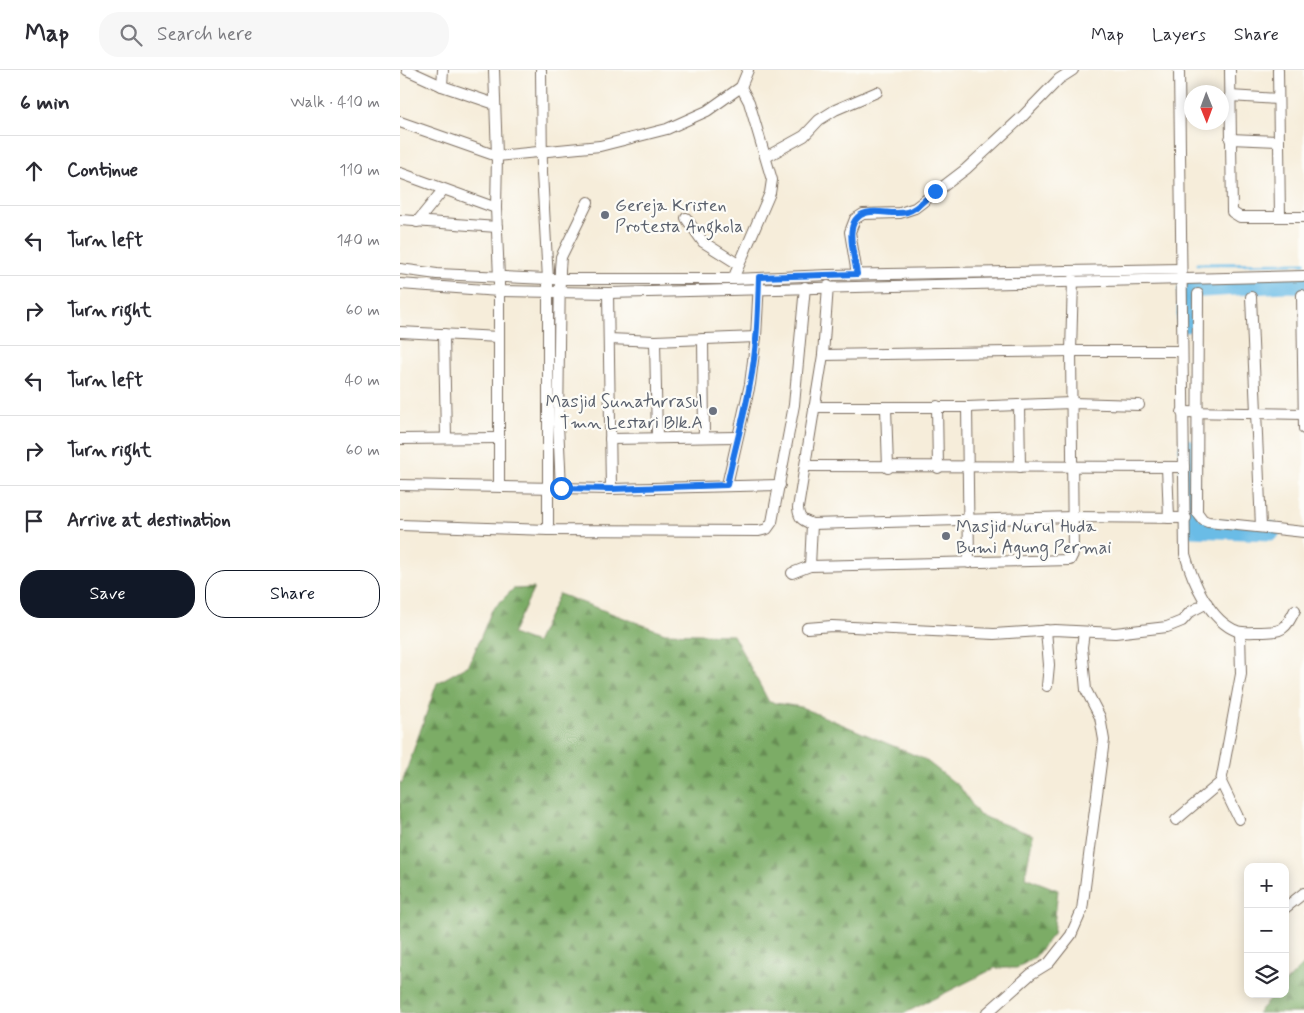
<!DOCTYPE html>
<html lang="en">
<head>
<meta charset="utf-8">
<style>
  :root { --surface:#fff; --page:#f7f7f7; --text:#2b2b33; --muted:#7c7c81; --line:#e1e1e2; --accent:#111827 }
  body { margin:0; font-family:Mynerve,sans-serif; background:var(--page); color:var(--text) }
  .controls { position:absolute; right:15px; bottom:15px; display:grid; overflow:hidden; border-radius:10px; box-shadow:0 2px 12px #0003 }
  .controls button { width:45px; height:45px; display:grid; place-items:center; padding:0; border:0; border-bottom:1px solid var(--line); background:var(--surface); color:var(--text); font:25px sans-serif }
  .compass { position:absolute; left:784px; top:15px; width:45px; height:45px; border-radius:50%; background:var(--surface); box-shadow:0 2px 12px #0003; rotate:179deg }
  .stop { position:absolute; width:15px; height:15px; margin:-11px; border:4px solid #1a73e8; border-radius:50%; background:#fff }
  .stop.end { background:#1a73e8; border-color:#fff; box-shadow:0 1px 5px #0008 }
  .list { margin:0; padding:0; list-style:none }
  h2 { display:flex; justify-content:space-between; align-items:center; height:65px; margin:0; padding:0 20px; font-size:21px }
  h2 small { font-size:16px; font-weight:400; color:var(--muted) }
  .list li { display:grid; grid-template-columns:32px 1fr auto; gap:15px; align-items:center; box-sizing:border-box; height:70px; padding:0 20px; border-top:1px solid var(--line) }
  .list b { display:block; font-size:19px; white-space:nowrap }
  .list em { font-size:16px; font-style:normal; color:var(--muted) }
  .actions { display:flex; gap:10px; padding:15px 20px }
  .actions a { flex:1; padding:11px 0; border:1px solid var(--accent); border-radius:20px; text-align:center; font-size:18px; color:var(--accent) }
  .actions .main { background:var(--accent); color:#fff }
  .icon { flex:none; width:28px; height:28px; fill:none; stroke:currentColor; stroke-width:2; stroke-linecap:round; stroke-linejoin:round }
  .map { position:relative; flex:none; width:904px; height:943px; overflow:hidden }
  header { display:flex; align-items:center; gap:30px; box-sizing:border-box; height:70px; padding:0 25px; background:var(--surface); border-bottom:1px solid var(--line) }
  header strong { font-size:24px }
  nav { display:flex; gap:28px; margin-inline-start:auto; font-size:18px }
  .search { width:350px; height:45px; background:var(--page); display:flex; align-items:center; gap:12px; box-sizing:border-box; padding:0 18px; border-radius:20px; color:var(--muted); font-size:19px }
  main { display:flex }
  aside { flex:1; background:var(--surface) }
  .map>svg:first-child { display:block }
  .forest { fill:url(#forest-firs); stroke:#5b6b42 }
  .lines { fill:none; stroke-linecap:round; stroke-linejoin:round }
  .stream { stroke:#6bbce6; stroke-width:3 }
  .river { stroke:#6bbce6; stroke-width:19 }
  .minor-casing { stroke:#7c6e60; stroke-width:12 }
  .minor { stroke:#fff; stroke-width:10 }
  .route { stroke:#1a73e8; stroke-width:6 }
  .worship-dot { fill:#6b7280; stroke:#fdfcf7; stroke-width:2 }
  .labels { text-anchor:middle; stroke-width:4.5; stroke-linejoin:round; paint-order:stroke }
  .worship-label { font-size:18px; fill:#5b616d; stroke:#fdfcf7; text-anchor:start }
</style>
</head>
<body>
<header>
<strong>Map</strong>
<div class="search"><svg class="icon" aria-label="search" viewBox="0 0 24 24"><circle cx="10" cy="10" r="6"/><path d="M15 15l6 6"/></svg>Search here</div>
<nav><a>Map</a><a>Layers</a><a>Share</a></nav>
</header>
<main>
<aside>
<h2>6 min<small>Walk · 410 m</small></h2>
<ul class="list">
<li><svg class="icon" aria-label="ahead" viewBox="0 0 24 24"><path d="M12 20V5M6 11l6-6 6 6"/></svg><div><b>Continue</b></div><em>110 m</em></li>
<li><svg class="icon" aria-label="left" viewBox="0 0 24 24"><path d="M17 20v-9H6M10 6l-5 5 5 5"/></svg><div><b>Turn left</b></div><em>140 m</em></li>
<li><svg class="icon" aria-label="right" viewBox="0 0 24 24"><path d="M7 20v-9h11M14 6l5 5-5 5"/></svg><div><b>Turn right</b></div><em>60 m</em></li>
<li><svg class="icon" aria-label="left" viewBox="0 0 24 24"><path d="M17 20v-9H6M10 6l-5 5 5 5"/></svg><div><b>Turn left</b></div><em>40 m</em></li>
<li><svg class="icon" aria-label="right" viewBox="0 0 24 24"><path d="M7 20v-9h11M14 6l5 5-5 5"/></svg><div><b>Turn right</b></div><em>60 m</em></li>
<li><svg class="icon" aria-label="arrive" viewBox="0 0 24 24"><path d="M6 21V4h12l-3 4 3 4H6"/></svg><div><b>Arrive at destination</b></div></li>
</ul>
<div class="actions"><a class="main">Save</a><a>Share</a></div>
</aside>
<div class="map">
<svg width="904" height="943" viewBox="0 0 904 943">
  <defs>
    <pattern id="forest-firs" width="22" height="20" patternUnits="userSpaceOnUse" patternTransform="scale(1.25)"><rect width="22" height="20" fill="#7bac66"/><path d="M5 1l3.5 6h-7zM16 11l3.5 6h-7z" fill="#668c53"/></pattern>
  </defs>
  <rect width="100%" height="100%" fill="#fdfcf7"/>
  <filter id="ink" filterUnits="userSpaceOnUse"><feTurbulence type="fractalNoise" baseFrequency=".02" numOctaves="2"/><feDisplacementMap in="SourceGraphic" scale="10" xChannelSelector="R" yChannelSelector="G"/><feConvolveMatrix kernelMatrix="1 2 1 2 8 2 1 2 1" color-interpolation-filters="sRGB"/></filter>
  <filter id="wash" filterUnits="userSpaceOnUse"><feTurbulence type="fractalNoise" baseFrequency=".0096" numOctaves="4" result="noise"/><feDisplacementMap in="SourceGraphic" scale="20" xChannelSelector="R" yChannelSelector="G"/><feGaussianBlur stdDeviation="1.12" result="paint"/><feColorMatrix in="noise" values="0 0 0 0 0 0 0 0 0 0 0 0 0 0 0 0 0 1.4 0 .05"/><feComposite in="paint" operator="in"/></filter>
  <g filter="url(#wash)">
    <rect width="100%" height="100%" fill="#f6edda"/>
    <g class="forest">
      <path d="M 134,518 L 112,564 L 136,573 L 159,524 L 265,563 L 333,565 L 369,632 L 401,637 L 524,689 L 560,717 L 579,745 L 633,765 L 625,807 L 658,820 L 653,864 L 635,887 L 617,898 L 595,898 L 505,943 L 0,943 L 0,712 L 2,713 L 37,613 L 69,595 L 92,540 L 113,519 Z"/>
      <path d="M 904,894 L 904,943 L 857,943 L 875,924 L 885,924 L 885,913 Z"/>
    </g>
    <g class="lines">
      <path class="stream" d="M 798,194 L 904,193"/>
      <g class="river">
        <path d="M 786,253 L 787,219 L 885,213 L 904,214"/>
        <path d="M 788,378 L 791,458 L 871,461"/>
      </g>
    </g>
  </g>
  <g filter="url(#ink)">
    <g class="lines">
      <g class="minor-casing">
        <g id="minor">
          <path d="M 7,0 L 42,16"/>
          <path d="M 43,0 L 42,16 L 95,34"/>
          <path d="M 94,0 L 97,86 L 96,138 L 99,208 L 99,416"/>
          <path d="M 141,0 L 142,103 L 148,209 L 148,460"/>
          <path d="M 779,0 L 785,484 C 792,510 810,551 837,561 C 844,563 853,562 860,562 C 883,562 885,560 895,540"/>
          <path d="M 830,0 L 832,142 L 840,147 L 904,147"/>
          <path d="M 878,0 L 880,147"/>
          <path d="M 830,26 L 878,29"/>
          <path d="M 0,52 L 97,86 L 200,76 L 267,59 L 307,41 L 341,17 L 348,0"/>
          <path d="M 830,69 L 879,71"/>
          <path d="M 366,87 L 404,66 L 419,50 L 435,40 L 477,22"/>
          <path d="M 0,103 L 96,138"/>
          <path d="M 286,148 L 303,172 L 338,194"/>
          <path d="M 0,150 L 97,157"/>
          <path d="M 17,152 L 43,120"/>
          <path d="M 0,199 L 37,204 L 147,209 L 333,209 L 429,205 L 781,199"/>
          <path d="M 457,204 L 450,162 L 455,149 L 463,144 L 500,143 L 515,138 L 566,99 L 622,47 L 659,9 L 673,0"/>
          <path d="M 333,209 L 370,123 L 372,110 L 349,32 L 341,17"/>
          <path d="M 0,214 L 99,221 L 208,223 L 904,206"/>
          <path d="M 428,216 L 423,285 L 398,438 C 399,449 402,450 412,454 L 673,447 L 786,448"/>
          <path d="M 208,223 L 211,419"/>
          <path d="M 798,224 L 797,442 L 803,450 L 808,452 L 904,462"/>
          <path d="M 902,225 L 904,359"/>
          <path d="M 851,227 L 861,457"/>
          <path d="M 0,262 L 99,267"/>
          <path d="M 44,264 L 46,368"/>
          <path d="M 209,269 L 255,271 L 356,267"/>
          <path d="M 303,269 L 304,367"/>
          <path d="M 255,271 L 257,367"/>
          <path d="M 423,285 L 671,281 L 781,281"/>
          <path d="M 619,335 L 620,397"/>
          <path d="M 537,336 L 538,398"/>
          <path d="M 414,337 L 567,337 L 672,333 L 739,335"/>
          <path d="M 486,337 L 488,398"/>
          <path d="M 567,337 L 569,493"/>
          <path d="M 782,342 L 904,344"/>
          <path d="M 0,369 L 97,368"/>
          <path d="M 210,369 L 336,367"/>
          <path d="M 407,396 L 784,397"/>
          <path d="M 767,397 L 769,448"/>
          <path d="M 0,415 L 211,419 L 380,415"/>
          <path d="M 327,415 L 350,314 L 356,267 L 359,211"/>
          <path d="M 161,418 L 158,354 L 160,199 L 161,187 L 188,132"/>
          <path d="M 0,455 L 148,460 L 359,461 L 367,459 L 372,452 L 394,335 L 405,217"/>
          <path d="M 410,496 L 412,454"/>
          <path d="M 392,503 L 410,496 L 670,490 L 673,484 L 671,281 L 673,210"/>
          <path d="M 407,558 L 432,556 L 594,564 L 655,560 L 715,563 L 767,557 L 782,551 L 790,542 L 807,533"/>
          <path d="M 646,560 L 649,595 L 647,616"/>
          <path d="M 839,749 L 821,712 L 841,604 L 840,562"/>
          <path d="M 776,750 L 821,712"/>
          <path d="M 885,838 L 904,823"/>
          <path d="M 587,943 L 631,904 L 649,893 L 671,865 L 682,840 L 704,670 L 700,647 L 686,620 L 682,577 L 684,562"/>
        </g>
      </g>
      <use href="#minor" class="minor"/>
    </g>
  </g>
  <g class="lines" filter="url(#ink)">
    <path class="route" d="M 161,418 L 211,419 L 327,415 C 334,381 344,348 350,314 C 357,279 358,242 359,207 L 457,204 C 454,183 440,145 471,142 C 483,141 496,145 507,142 C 518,139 526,128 535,121"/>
  </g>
  <g class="worship-dot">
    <circle cx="205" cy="145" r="5"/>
    <circle cx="313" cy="341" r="5"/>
    <circle cx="546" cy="466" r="5"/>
  </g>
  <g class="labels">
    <g class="worship-label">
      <text x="215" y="141">Gereja Kristen<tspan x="215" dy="21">Protesta Angkola</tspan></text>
      <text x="303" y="337" text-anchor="end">Masjid Sunaturrasul<tspan x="303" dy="21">Tmn Lestari Blk.A</tspan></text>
      <text x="556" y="462">Masjid Nurul Huda<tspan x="556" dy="21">Bumi Agung Permai</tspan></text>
    </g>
  </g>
</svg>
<div class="controls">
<button>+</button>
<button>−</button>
<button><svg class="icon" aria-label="layers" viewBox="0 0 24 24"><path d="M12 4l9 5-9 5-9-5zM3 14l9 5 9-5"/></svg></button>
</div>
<svg class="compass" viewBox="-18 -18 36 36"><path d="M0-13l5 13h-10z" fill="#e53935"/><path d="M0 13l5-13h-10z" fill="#7c7c81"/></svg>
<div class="stop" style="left:161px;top:418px"></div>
<div class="stop end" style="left:535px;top:121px"></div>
</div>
</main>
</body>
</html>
